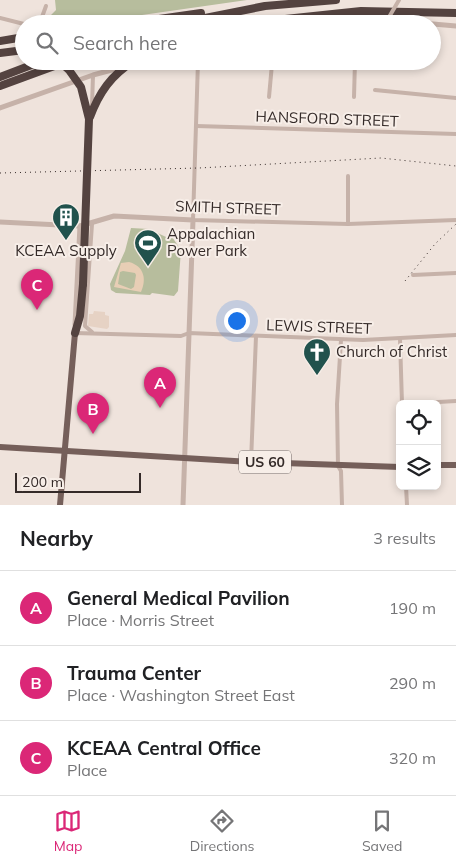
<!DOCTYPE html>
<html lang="en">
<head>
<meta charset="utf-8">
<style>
  :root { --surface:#fff; --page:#f2f2f2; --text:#202124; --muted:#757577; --line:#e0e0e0; --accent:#db2777 }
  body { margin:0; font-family:Mulish,sans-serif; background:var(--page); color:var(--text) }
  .controls { position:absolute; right:15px; bottom:15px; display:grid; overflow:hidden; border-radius:8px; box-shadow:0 2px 8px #0003 }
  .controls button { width:45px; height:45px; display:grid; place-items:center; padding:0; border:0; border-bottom:1px solid var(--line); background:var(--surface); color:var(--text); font:25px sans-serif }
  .scale { position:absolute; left:15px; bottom:12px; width:126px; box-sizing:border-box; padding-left:5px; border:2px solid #342a28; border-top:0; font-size:14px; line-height:18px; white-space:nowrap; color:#342a28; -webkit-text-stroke:4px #f7eee8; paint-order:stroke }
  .you { position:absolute; left:236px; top:320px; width:18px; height:18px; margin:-12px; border:4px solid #fff; border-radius:50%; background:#1a73e8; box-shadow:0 0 0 8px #1a73e833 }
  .badge { display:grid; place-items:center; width:32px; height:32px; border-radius:50%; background:var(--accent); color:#fff; font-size:16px; font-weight:700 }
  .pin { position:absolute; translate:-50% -41px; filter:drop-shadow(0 1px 2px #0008) }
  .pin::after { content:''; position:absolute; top:26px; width:18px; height:15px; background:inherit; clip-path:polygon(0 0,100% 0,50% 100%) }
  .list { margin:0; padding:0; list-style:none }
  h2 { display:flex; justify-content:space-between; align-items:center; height:65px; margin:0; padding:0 20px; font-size:21px }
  h2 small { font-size:16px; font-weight:400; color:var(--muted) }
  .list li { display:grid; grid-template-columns:32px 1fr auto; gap:15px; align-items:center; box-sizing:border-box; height:75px; padding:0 20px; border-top:1px solid var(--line) }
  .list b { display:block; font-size:19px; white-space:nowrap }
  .list p { margin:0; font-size:16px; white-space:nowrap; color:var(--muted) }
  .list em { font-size:16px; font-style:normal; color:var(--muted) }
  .icon { flex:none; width:28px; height:28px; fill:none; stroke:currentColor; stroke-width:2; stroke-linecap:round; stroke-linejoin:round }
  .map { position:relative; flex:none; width:456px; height:505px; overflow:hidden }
  .search { position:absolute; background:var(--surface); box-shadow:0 2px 8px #0003; left:15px; right:15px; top:15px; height:55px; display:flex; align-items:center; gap:12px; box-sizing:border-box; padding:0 18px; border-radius:28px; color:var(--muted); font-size:19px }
  .sheet { height:290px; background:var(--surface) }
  nav { display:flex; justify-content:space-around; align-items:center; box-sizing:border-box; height:70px; border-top:1px solid var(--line); background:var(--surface); font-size:14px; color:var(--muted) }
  nav a { display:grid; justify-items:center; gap:2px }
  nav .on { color:var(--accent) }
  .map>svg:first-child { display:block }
  .green { fill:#b7bd9d }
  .sand { fill:#e8ceb5; fill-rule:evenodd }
  .plaza { fill:#e6d2c4 }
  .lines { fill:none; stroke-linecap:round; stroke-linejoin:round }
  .minor { stroke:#c6b2a9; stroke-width:4 }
  .tertiary { stroke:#c6b2a9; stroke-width:5 }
  .primary { stroke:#755f5a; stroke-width:6 }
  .motorway { stroke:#544340; stroke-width:8 }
  .rail { stroke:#342a28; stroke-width:1; stroke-dasharray:1 4; stroke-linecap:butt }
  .minor-bridge { stroke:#c6b2a9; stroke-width:4 }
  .motorway-bridge { stroke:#544340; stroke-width:8 }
  .labels { text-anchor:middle; stroke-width:4; stroke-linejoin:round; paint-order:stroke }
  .shield { fill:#f7eee8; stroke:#6e6562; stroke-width:1 }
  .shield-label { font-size:14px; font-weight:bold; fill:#342a28 }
  .street-label { font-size:15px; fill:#342a28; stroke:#f7eee8 }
  .poi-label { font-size:15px; fill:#342a28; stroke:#f7eee8; text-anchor:start }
</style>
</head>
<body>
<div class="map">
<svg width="456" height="505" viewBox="0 0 456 505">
  <rect width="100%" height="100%" fill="#efe3dc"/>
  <g class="green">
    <path d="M 55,0 L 247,0 L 79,24 L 42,24 L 56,10 Z"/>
    <path d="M 131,228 L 149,229 L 166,237 L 172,237 L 181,250 L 178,291 L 174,296 L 152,293 L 150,295 L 116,293 L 111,290 L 110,284 L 125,251 Z"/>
  </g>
  <path class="sand" d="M 129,262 C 144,266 147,279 141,292 L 114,287 L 121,263 ZM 123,271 L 135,273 L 136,275 L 134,287 L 131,289 L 118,284 L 120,272 Z"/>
  <path class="plaza" d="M 94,311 L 105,312 L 105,315 L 109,316 L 109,327 L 107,329 L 88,326 L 89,314 L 93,314 Z"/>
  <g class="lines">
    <g class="minor">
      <path d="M 0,18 L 24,24"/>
      <path d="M 30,24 L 42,17 L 46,6"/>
      <path d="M 198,61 L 193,220 L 348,224 L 456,220"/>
      <path d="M 375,90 L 456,98"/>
      <path d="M 269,97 L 272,64 L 355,67"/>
      <path d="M 354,97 L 355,61"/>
      <path d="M 92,106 L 93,75"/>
      <path d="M 196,126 L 456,134"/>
      <path d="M 348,224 L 348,176"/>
      <path d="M 413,275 L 456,273"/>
      <path d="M 92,332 L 85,326 L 92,224"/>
      <path d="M 75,333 L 181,336 L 189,333 L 363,340 L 456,335"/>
      <path d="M 400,339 L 402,404"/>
      <path d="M 341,340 L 337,404 L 338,466 L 341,471 L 342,505"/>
      <path d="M 402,404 L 456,401"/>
      <path d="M 251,462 L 256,336"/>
      <path d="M 406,486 L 407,505"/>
    </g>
    <g class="tertiary">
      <path d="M 352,24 L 399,21 L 456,26"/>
      <path d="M 131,65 L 144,61"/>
      <path d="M 0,108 L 93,75 L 123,67"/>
      <path d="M 0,222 L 80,226 L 114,216 L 193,220 L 183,505"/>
      <path d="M 75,325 L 80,226"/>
    </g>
    <g class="primary">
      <path d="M 0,447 L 251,462 L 400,467"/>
      <path d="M 437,465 L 456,465"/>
      <path d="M 60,505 L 75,333"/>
    </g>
    <g class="motorway">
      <path d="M 124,24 L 201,13"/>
      <path d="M 175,24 L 265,6 L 336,0"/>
      <path d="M 238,24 L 361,11 L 456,13"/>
      <path d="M 0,41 L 24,37"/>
      <path d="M 0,53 L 24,50"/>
      <path d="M 0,77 L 42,61"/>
      <path d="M 0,86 L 68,61"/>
      <path d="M 75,333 L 80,316 L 83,284"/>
    </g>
    <g class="rail">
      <path d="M 0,173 L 199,168 L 381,158 L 456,166"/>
      <path d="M 405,281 L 435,244 L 456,224"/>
    </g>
    <path class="minor-bridge" d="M 385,24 L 399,0"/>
    <g class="motorway-bridge">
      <path d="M 59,61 L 69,70 L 81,87 L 89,119 L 83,284"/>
      <path d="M 90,117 C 99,93 111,75 134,61"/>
    </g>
  </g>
  <defs>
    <g id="building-pin" transform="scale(1.4375)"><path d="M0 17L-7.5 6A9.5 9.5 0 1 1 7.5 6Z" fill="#21524d" stroke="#f7eee8"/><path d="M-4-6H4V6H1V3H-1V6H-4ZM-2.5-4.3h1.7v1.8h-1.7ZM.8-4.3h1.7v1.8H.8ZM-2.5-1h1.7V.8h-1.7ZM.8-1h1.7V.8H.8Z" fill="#fff"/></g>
    <g id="stadium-pin" transform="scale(1.4375)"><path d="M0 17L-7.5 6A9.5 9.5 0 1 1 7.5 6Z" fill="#21524d" stroke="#f7eee8"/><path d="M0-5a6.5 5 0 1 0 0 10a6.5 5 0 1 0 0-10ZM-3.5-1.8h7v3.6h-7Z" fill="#fff"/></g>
    <g id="church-pin" transform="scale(1.4375)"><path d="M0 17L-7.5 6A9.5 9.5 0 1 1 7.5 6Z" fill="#21524d" stroke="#f7eee8"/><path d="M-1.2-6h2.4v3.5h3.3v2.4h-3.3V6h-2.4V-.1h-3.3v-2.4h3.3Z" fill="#fff"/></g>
  </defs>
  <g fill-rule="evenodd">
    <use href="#building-pin" x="66" y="217"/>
    <use href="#stadium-pin" x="148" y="243"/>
    <use href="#church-pin" x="317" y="352"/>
  </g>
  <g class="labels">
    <rect class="shield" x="239" y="450.5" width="52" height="23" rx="4"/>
    <g class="shield-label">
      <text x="265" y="467">US 60</text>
    </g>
    <g class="street-label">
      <text transform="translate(327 119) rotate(2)" y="5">HANSFORD STREET</text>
      <text transform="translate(228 208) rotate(2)" y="5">SMITH STREET</text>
      <text transform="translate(319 327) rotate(2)" y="5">LEWIS STREET</text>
    </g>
    <g class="poi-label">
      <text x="167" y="239">Appalachian<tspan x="167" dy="17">Power Park</tspan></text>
      <text x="66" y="256" text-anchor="middle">KCEAA Supply</text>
      <text x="336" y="357">Church of Christ</text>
    </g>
  </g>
</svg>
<div class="controls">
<button><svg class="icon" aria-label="locate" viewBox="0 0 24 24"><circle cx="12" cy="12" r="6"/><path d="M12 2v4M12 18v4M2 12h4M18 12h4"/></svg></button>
<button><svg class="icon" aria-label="layers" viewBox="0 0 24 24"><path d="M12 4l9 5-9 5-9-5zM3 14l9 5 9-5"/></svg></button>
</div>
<div class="scale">200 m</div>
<div class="you"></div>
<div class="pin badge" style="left:160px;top:408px">A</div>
<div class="pin badge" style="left:93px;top:434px">B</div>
<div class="pin badge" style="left:37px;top:310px">C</div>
<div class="search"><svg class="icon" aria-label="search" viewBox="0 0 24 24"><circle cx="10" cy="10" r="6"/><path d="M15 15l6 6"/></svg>Search here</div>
</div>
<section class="sheet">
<h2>Nearby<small>3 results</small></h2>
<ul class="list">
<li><span class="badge">A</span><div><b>General Medical Pavilion</b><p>Place · Morris Street</p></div><em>190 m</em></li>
<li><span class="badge">B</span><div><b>Trauma Center</b><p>Place · Washington Street East</p></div><em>290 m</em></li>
<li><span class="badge">C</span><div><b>KCEAA Central Office</b><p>Place</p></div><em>320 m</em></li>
</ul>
</section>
<nav>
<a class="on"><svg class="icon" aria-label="map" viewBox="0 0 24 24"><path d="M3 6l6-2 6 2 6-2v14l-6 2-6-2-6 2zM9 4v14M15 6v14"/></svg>Map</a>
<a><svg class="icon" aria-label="directions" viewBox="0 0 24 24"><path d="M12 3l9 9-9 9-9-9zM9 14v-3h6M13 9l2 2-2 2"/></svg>Directions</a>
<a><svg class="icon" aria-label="saved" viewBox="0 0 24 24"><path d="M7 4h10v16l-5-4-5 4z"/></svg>Saved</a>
</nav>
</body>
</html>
